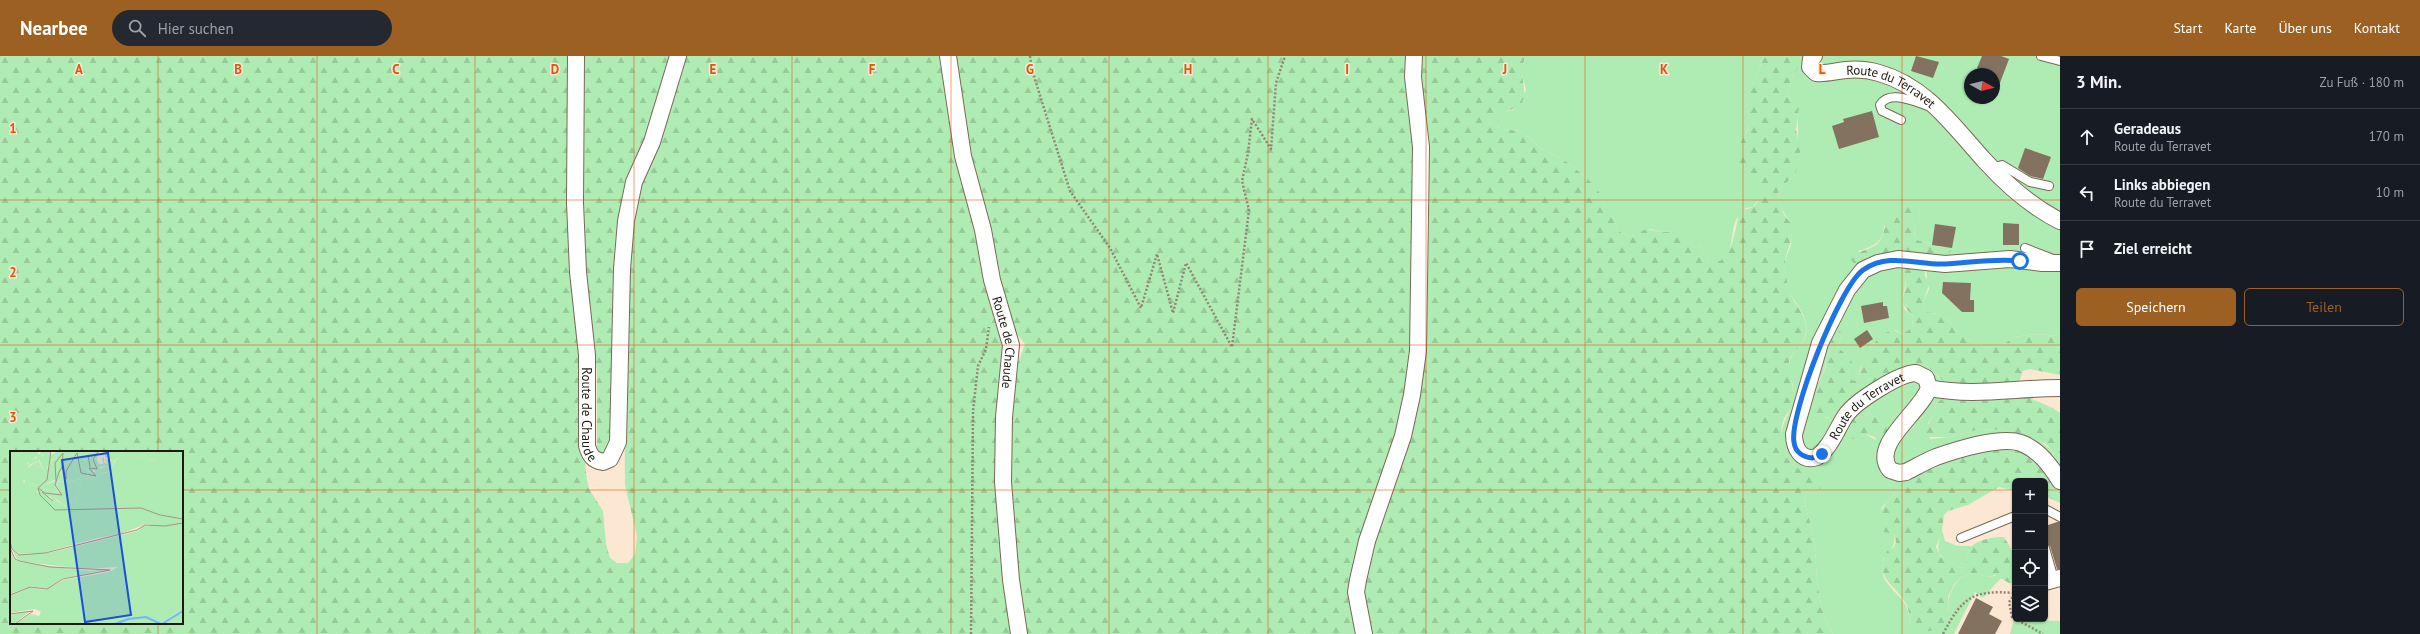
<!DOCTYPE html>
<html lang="de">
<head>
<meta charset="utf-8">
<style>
  :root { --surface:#171b24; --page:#242831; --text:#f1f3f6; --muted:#9ea1a6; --line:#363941; --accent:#9c6023 }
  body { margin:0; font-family:"PT Sans",sans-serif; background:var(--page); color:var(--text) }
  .controls { position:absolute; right:12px; bottom:12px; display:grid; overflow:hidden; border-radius:6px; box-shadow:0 1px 3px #0004 }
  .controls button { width:36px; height:36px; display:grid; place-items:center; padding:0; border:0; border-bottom:1px solid var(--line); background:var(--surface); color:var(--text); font:20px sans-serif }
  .compass { position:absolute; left:1964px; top:12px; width:36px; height:36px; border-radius:50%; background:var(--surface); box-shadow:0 1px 3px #0004; rotate:98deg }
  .stop { position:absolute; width:12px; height:12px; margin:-9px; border:3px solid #1a73e8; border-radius:50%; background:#fff }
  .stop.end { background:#1a73e8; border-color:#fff; box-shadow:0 1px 4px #0008 }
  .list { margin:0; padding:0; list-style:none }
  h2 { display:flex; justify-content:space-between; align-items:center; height:52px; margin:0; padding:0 16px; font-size:17px }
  h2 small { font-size:13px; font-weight:400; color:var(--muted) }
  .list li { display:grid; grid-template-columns:26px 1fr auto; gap:12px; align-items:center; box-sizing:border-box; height:56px; padding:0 16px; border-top:1px solid var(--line) }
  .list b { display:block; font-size:15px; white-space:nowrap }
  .list p { margin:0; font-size:13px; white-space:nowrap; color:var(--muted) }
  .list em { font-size:13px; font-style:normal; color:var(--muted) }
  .actions { display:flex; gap:8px; padding:12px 16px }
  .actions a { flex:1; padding:9px 0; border:1px solid var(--accent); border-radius:6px; text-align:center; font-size:14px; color:var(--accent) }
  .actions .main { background:var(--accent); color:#fff }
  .icon { flex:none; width:22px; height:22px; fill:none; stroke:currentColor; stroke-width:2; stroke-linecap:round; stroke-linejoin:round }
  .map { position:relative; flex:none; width:2060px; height:578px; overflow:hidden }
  header { display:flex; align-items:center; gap:24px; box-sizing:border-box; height:56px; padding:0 20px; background:var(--accent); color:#fff }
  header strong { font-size:19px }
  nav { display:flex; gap:22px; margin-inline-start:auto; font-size:14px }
  .search { width:280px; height:36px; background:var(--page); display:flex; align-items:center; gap:10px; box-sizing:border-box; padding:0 14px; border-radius:22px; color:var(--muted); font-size:15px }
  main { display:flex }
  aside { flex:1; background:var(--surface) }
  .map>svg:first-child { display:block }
  .green { fill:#afecb3; fill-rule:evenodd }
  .forest { fill:url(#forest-firs); fill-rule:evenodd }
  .building { fill:#847260 }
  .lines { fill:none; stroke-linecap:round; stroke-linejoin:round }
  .service-casing { stroke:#7a6856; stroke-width:10 }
  .minor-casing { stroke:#7a6856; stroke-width:18 }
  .path { stroke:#938576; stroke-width:2.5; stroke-dasharray:2 2; stroke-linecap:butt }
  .service { stroke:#fff; stroke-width:8 }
  .minor { stroke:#fff; stroke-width:16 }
  .route { stroke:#1a73e8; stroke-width:5 }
  .grid { fill:none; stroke:#de560c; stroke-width:1; stroke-opacity:0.55 }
  .labels { text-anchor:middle; stroke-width:3; stroke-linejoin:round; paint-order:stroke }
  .street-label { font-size:13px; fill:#201911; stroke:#fbe7d2 }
  .inset-river { fill:none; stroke:#74b5fb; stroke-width:2 }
  .inset-road { fill:none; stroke:#a39585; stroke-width:1 }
  .view { fill:#1d4ed8; fill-opacity:0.15; stroke:#1d4ed8; stroke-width:2 }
  .inset-edge { fill:none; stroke:#201911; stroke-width:2 }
  .grid-label { font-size:13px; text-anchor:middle; font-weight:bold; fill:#de560c; stroke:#fbe7d2; stroke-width:3; stroke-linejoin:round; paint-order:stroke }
</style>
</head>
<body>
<header>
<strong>Nearbee</strong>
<div class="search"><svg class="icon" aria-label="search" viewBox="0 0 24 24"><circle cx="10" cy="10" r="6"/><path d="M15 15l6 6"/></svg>Hier suchen</div>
<nav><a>Start</a><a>Karte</a><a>Über uns</a><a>Kontakt</a></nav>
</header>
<main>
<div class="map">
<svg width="2060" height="578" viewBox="0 0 2060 578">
  <defs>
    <pattern id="forest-firs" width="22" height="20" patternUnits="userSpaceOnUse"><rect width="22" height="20" fill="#afecb3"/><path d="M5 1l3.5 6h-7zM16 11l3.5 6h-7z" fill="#96ca99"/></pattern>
  </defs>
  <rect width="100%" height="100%" fill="#fbe7d2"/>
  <g class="green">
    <path d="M 1526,0 L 1764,0 L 1752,29 L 1747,53 L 1750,67 L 1744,82 L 1758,135 L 1758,144 L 1753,151 L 1746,152 C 1743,156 1739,160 1736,164 C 1729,179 1736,209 1710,206 L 1697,187 L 1669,175 L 1663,176 L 1650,173 L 1629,181 L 1620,176 L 1599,137 L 1588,123 L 1567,106 L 1543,94 L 1521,75 L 1501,73 L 1498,69 C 1499,59 1504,56 1513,54 L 1526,34 L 1521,15 Z"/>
    <path d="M 1808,0 L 2060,0 L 2060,280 L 2035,278 L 2013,281 L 2002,290 L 1988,292 L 1959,279 L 1948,264 L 1938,258 L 1926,256 L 1923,246 L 1929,233 L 1925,209 L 1944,191 L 1917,184 C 1911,175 1916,165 1920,156 L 1908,150 L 1884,170 C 1884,185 1873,191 1858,195 L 1866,205 L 1872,200 L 1883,201 L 1899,220 L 1903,220 L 1906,224 L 1903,240 L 1904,253 L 1913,260 L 1912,271 L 1903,278 L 1895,274 L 1873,288 L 1860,313 L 1859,321 L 1853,325 L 1848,320 L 1850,313 L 1846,297 L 1841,296 L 1838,292 L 1841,280 L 1821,300 L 1826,305 C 1825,314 1823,319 1817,326 L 1825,362 L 1832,362 L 1860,380 L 1865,378 L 1876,384 L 1871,357 L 1861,361 L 1852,357 L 1865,333 L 1886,319 L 1911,308 L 1927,310 L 1942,325 L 1951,329 L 1946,341 L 1937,346 L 1933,360 L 1928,367 L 1930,383 L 1951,381 L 1980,373 L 2005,374 L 2021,383 L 2040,385 L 2052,395 L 2060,433 L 2054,426 L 1983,394 L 1969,399 L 1963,398 L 1899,429 L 1892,441 L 1881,452 L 1889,476 L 1894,478 C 1896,490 1891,494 1883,503 C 1883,509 1881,518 1885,524 C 1897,542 1909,543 1910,567 L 1949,555 C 1946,540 1952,532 1961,521 L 1977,517 L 1989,521 L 1999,519 L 2002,521 L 1983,542 L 1975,536 L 1954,578 L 1833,578 C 1813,545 1819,510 1812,474 C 1810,464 1806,454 1804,444 L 1809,433 L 1816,434 L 1822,432 C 1807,420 1783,407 1781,385 C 1779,367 1796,351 1794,336 C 1794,324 1785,316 1790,304 C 1795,291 1809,288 1806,269 C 1805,254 1792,245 1788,232 C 1785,223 1784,207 1787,199 C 1788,195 1791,191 1791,187 C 1792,182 1791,168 1788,163 C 1781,149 1776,154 1779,133 L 1794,120 C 1795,100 1805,54 1789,40 C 1787,26 1798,10 1808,0 ZM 1970,18 L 1994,18 L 1994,42 L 1970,42 Z"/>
    <path d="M 1942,474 L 1945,485 L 1958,490 L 1972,490 L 1968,495 L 1965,509 L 1961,512 C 1938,502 1934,497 1942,474 Z"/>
    <path d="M 2015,559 L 2015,563 L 2060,565 L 2060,578 L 2010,578 Z"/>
  </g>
  <g class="forest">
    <path d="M 0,0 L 571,0 L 582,383 L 587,424 L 589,433 L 603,455 L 606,488 L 610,502 L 617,507 L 628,507 L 635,498 L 637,480 L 625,429 L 624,337 L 629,255 L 626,215 L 638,135 L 684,0 L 943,0 L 1003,282 L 1014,578 L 0,578 ZM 11,396 L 182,396 L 182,567 L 11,567 Z"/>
    <path d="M 582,0 L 673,0 L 638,103 L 615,386 L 607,398 L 601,398 L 597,392 L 597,315 L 583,193 Z"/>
    <path d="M 954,0 L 1526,0 C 1516,23 1530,30 1521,49 C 1511,55 1500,55 1498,69 L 1501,73 L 1521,75 L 1543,94 L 1567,106 L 1588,123 L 1599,136 L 1620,176 L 1629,181 L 1646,173 L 1663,176 L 1677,175 L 1687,179 L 1697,187 L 1710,206 C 1735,209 1733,171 1741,155 C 1745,153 1749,153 1753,151 C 1762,146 1757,133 1754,127 C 1740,121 1733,107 1739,91 C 1741,83 1748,78 1749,69 C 1750,64 1747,59 1747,53 C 1747,34 1758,17 1764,0 L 1808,0 C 1798,10 1787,26 1789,40 L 1799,50 L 1796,74 L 1800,95 L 1798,110 L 1794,120 L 1779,133 C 1776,151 1784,157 1793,171 C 1793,182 1789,190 1786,200 C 1784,209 1786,222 1788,230 C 1791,247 1807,256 1806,274 C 1806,290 1792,294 1789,306 C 1787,319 1796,330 1794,344 C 1793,352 1785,358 1783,366 C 1778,382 1783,403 1797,412 C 1806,418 1816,420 1823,427 L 1822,432 L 1816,434 L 1809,433 L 1804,444 C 1806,454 1810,464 1812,474 C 1819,510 1813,545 1833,578 L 1025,578 L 1013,477 L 1009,380 L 1016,312 L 1025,288 L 1014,275 L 975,128 Z"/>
    <path d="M 1912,148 L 1920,153 C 1920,164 1909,172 1917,184 L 1951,194 L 1947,201 L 1925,209 L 1925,220 L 1930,226 L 1923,246 L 1926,256 L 1938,258 L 1948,264 L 1959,279 L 1988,292 L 2002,290 L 2013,281 L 2035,278 L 2060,280 L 2060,319 L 2030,313 L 2023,315 L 2019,326 L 2025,340 L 2053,352 L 2060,357 L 2060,415 L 2052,395 L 2046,388 L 2040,385 L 2021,383 L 2005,374 L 1980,373 L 1951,381 L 1926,381 L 1924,375 L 1933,360 L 1937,346 L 1946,341 L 1951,329 L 1943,325 L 1927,310 L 1911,308 L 1886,319 L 1865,333 L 1852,357 L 1861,361 L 1871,357 L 1882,357 L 1889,366 L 1890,376 C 1880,387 1877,381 1865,378 L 1847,385 C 1841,379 1840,363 1831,362 C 1827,361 1823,361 1818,361 C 1804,337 1820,331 1826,310 L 1826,305 L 1821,300 L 1834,270 L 1840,274 L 1841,280 L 1838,292 L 1851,302 L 1852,308 L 1848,319 L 1853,325 L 1859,321 C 1862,304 1875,278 1893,274 L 1903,278 L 1912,271 L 1913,260 C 1896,243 1905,246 1906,224 L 1903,220 L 1893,222 L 1890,215 L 1892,211 L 1883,201 L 1868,201 L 1856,210 L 1851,204 L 1852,200 C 1859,195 1871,193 1877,188 C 1888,178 1881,164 1894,155 C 1900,152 1906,151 1912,148 Z"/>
    <path d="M 2011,388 L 2038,401 L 2057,432 L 2060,433 L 2060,447 L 2045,440 L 2045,425 L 2015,425 L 2015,435 L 1999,431 L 1968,449 L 1948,455 L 1944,459 L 1942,474 L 1936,491 L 1941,501 L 1961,512 L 1965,508 C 1966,505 1966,500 1968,496 C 1972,484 1993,481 2004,481 L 2015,499 L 2015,527 L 2009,527 L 1995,519 L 1989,521 L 1977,517 L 1961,521 C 1956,526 1951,532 1949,538 C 1945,550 1954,561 1942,570 C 1932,577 1916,578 1911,568 C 1908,561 1910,554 1906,548 C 1894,527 1873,522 1887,495 L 1893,492 L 1896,486 L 1894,478 L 1884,476 C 1873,462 1881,453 1891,442 C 1895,439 1895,433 1899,429 C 1910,415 1946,405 1963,398 L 1969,399 Z"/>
  </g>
  <g class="building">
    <path d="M 1916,0 L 1939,6 L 1933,22 L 1911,15 Z"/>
    <path d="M 1982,0 L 2001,0 L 2009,3 L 1995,40 L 1994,18 L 1977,12 Z"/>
    <path d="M 1872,55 L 1879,81 L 1839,93 L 1832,70 L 1844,66 L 1843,63 Z"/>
    <path d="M 2025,92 L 2051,101 L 2043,123 L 2030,120 L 2018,112 Z"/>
    <path d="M 2003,167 L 2019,168 L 2019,189 L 2003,189 Z"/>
    <path d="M 1935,168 L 1956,171 L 1952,192 L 1932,189 Z"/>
    <path d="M 1943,226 L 1971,227 L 1970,244 L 1974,244 L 1974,256 L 1962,256 L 1942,237 Z"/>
    <path d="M 1883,246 L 1883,250 L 1887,250 L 1889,262 L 1864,267 L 1861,250 Z"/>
    <path d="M 1867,274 L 1873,283 L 1860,292 L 1854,283 Z"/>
    <path d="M 2057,466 L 2060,466 L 2060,513 L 2057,513 L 2050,490 L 2045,487 L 2045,470 Z"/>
    <path d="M 1976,542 L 1993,551 L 1989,558 L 2002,565 L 1995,578 L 1958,578 Z"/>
  </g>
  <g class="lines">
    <g class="service-casing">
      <g id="service">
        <path d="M 2041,0 L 2060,5"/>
        <path d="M 1901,64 L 1882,55 L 1880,49 C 1889,33 1916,46 1928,50"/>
        <path d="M 1991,112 L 2002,109 L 2030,126 L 2049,130"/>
        <path d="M 2025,192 L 2053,203"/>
        <path d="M 2045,453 L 2060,461"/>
        <path d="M 1961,482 L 2015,460"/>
        <path d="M 2045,492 L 2054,523"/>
      </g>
    </g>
    <g class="minor-casing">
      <g id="minor">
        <path id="s1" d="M 576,0 L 575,147 L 578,216 L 587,299 L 587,390 C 590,400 593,404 603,406 L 610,403 L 618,386 L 622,213 L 626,165 L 634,126 L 652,86 L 678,0"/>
        <path id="s2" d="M 948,0 L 963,100 L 983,174 L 992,224 L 1011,289 L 1004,361 L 1003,426 L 1011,524 L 1019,578"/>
        <path id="s3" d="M 1814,0 L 1811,3 L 1810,11 L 1816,17 C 1827,18 1836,15 1846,14 C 1857,13 1869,14 1879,17 C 1926,30 1954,71 1985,105 C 2006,128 2032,151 2060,165"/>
        <path id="s4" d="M 2060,207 L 2042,207 L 2010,203 L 1945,208 L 1898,203 L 1878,207 L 1863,214 L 1847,234 L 1820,287 L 1794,378 C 1794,392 1801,406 1817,401 C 1831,391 1837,372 1846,359 C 1856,345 1900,317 1916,317 L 1926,322 L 1929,332 C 1920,357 1870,389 1890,414 L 1899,417 L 1906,416 C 1916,411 1926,405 1936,401 C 1956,394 2001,380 2021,387 C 2039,394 2050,409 2060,425"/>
        <path d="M 1929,332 C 1975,341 2014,332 2060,332"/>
        <path d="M 2045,526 L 2060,522"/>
        <path d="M 1364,578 L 1356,536 L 1358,524 L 1367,485 L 1403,380 L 1412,339 L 1418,295 L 1421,91 L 1413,21 L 1414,0"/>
      </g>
    </g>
    <g class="path">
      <path d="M 1030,0 L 1032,14 L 1070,135 L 1110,192 L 1141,252 L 1157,198 L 1173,257 L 1186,207 L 1232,291 L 1249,154 L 1242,125 L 1248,97 L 1252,63 L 1271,93 L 1276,27 L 1285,0"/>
      <path d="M 2015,538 L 2009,546 L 2012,561 L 2043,578"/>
      <path d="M 971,578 L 973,355 L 978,310 L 986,293 L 989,271"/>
      <path d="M 1943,578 C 1963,540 1973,534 2015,537"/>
    </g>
    <use href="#service" class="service"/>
    <use href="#minor" class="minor"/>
  </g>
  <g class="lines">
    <path class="route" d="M 1822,398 L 1812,402 C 1803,401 1795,396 1794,386 C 1789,358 1840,230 1863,214 C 1889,196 1916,209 1945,208 C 1970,207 1995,202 2020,205"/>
  </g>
  <path class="grid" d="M 158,0 L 158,396M 317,0 L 317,578M 475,0 L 475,578M 634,0 L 634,578M 792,0 L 792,578M 951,0 L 951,578M 1109,0 L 1109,578M 1268,0 L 1268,578M 1426,0 L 1426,578M 1585,0 L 1585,578M 1743,0 L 1743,578M 1902,0 L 1902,578M 0,144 L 2060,144M 0,289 L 2060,289M 0,434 L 11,434M 182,434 L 2015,434M 2045,434 L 2060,434M 158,567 L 158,578"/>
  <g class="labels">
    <g class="street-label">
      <text dy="5" stroke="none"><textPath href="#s3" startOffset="100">Route du Terravet</textPath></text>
      <text dy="5" stroke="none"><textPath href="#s2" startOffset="293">Route de Chaude</textPath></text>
      <text dy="5" stroke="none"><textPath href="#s4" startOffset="491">Route du Terravet</textPath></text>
      <text dy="5" stroke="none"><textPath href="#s1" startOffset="359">Route de Chaude</textPath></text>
    </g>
  </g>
  <g transform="translate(10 395)">
    <rect width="173" height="173" fill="#fbe7d2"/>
    <path d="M 21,0 L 29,0 L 28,4 L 32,0 L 40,0 L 41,4 L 48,0 L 71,1 L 74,3 L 76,12 L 74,17 L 69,15 L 66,19 L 71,23 L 70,19 L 75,17 L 80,22 L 76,23 L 78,25 L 85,21 L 84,18 L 82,21 L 78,16 L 84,15 L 82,9 L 85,4 L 84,9 L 90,18 L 99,14 L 94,8 L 104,11 L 95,6 L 95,0 L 145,0 L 147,10 L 135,8 L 136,5 L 132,3 L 131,7 L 124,0 L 112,5 L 105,9 L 100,20 L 89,23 L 86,26 L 58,30 L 54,28 L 52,23 L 50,21 L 53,27 L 46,32 L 47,36 L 50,30 L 72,33 L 64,52 L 58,51 L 55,55 L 40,43 L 49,39 L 44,35 L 46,28 L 32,35 L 35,39 L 38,38 L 36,42 L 33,40 L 44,51 L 30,39 L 30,45 L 27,39 L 18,39 L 18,34 L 25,36 L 26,33 L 15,32 L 14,27 L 17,24 L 26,24 L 31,16 L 26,15 L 27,10 L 18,15 L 19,6 L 24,9 L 27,6 L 19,4 ZM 33,3 L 40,10 L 46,7 L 42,10 L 44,15 L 40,11 L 39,17 L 35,18 L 35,21 L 28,9 Z" fill="#afecb3" fill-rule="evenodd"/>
    <path d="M 0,0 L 21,0 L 19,4 L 26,4 L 24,9 L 19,6 L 21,10 L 17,12 L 19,16 L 27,10 L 26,15 L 31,16 L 29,22 L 24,26 L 16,25 L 13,31 L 26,33 L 25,36 L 18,34 L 18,39 L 27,39 L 28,43 L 30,39 L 44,51 L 41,46 L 34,43 L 38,38 L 35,39 L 32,35 L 47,29 L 44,35 L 48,39 L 42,42 L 46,49 L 55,55 L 58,51 L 64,52 L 72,33 L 50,30 L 47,36 L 46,32 L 53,27 L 50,21 L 58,30 L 86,26 L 89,23 L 99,21 L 106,9 L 118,1 L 126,1 L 131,7 L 132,3 L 136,5 L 135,8 L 145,10 L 145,0 L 173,0 L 173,72 L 153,75 L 136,73 L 110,83 L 87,87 L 33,102 L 9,103 L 3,98 L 0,89 ZM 69,0 L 88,0 L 87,9 L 89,13 L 93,13 L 92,7 L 94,6 L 94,11 L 99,14 L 88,17 L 83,8 L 86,4 L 83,6 L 84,15 L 78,16 L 83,21 L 84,18 L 83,24 L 76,24 L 80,21 L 75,17 L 70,23 L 66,18 L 69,15 L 74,17 L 76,11 L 74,3 ZM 35,3 L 41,10 L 46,7 L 42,10 L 44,15 L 40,11 L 35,21 L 28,7 ZM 173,73 L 173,173 L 6,173 L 21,163 L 29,165 L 31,161 L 25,158 L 0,162 L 0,144 L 20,136 L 35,139 L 54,129 L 99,121 L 108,116 L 73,118 L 8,110 L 0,94 L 7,104 L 43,101 L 128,80 L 133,75 ZM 0,98 L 4,108 L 9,111 L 79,120 L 99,118 L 52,128 L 37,138 L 21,135 L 0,143 ZM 20,160 L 4,173 L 0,173 L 0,164 Z" fill="#afecb3"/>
    <path class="inset-river" d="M 105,173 L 118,168 L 136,166 L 151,173M 152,173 L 173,160"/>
    <path class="inset-road" d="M 78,4 L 80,16M 46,30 L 45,12 L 53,2 L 52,16M 28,37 L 35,42 L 52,44 L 45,34 L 49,21 L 52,16 L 56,28 L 56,20 L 67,2 L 71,22 L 86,25 L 79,17 L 87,18 L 83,8 L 89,0M 28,37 L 30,44 L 45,59 L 131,57 L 150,64 L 173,68M 28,37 L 37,29 L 41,0M 32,41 L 43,50M 0,90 L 2,98 L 9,104 L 35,102 L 127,79 L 135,74 L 155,75 L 173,72M 0,97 L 5,108 L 9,110 L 40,116 L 100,119 L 53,128 L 37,138 L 20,136 L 0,144M 0,163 L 23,160 L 5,173"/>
    <path class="view" d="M 98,2 L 121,164 L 75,171 L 52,9 Z"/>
    <rect width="173" height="173" class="inset-edge"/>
  </g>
  <g class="grid-label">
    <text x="79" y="18">A</text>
    <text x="238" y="18">B</text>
    <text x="396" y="18">C</text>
    <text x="555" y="18">D</text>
    <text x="713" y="18">E</text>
    <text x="872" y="18">F</text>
    <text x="1030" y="18">G</text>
    <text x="1188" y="18">H</text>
    <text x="1347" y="18">I</text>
    <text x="1505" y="18">J</text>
    <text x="1664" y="18">K</text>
    <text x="1822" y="18">L</text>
    <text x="13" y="77">1</text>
    <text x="13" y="221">2</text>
    <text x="13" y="366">3</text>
  </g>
</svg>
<div class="controls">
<button>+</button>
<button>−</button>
<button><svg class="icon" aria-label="locate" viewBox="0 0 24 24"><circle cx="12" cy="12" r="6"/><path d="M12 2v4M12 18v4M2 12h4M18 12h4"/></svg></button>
<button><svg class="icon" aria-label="layers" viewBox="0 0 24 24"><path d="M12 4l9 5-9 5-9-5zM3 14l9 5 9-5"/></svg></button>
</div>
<svg class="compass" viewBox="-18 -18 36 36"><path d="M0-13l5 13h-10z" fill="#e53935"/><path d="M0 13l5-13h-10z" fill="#9ea1a6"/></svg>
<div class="stop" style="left:2020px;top:205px"></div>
<div class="stop end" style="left:1822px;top:398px"></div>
</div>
<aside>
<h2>3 Min.<small>Zu Fuß · 180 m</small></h2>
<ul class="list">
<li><svg class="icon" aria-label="ahead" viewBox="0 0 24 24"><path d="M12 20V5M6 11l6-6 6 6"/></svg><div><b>Geradeaus</b><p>Route du Terravet</p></div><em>170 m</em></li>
<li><svg class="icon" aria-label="left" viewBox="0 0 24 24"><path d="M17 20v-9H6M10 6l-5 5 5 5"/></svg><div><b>Links abbiegen</b><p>Route du Terravet</p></div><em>10 m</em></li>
<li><svg class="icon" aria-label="arrive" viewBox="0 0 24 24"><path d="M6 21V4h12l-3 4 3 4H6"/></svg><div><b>Ziel erreicht</b></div></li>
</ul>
<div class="actions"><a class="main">Speichern</a><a>Teilen</a></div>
</aside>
</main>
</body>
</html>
